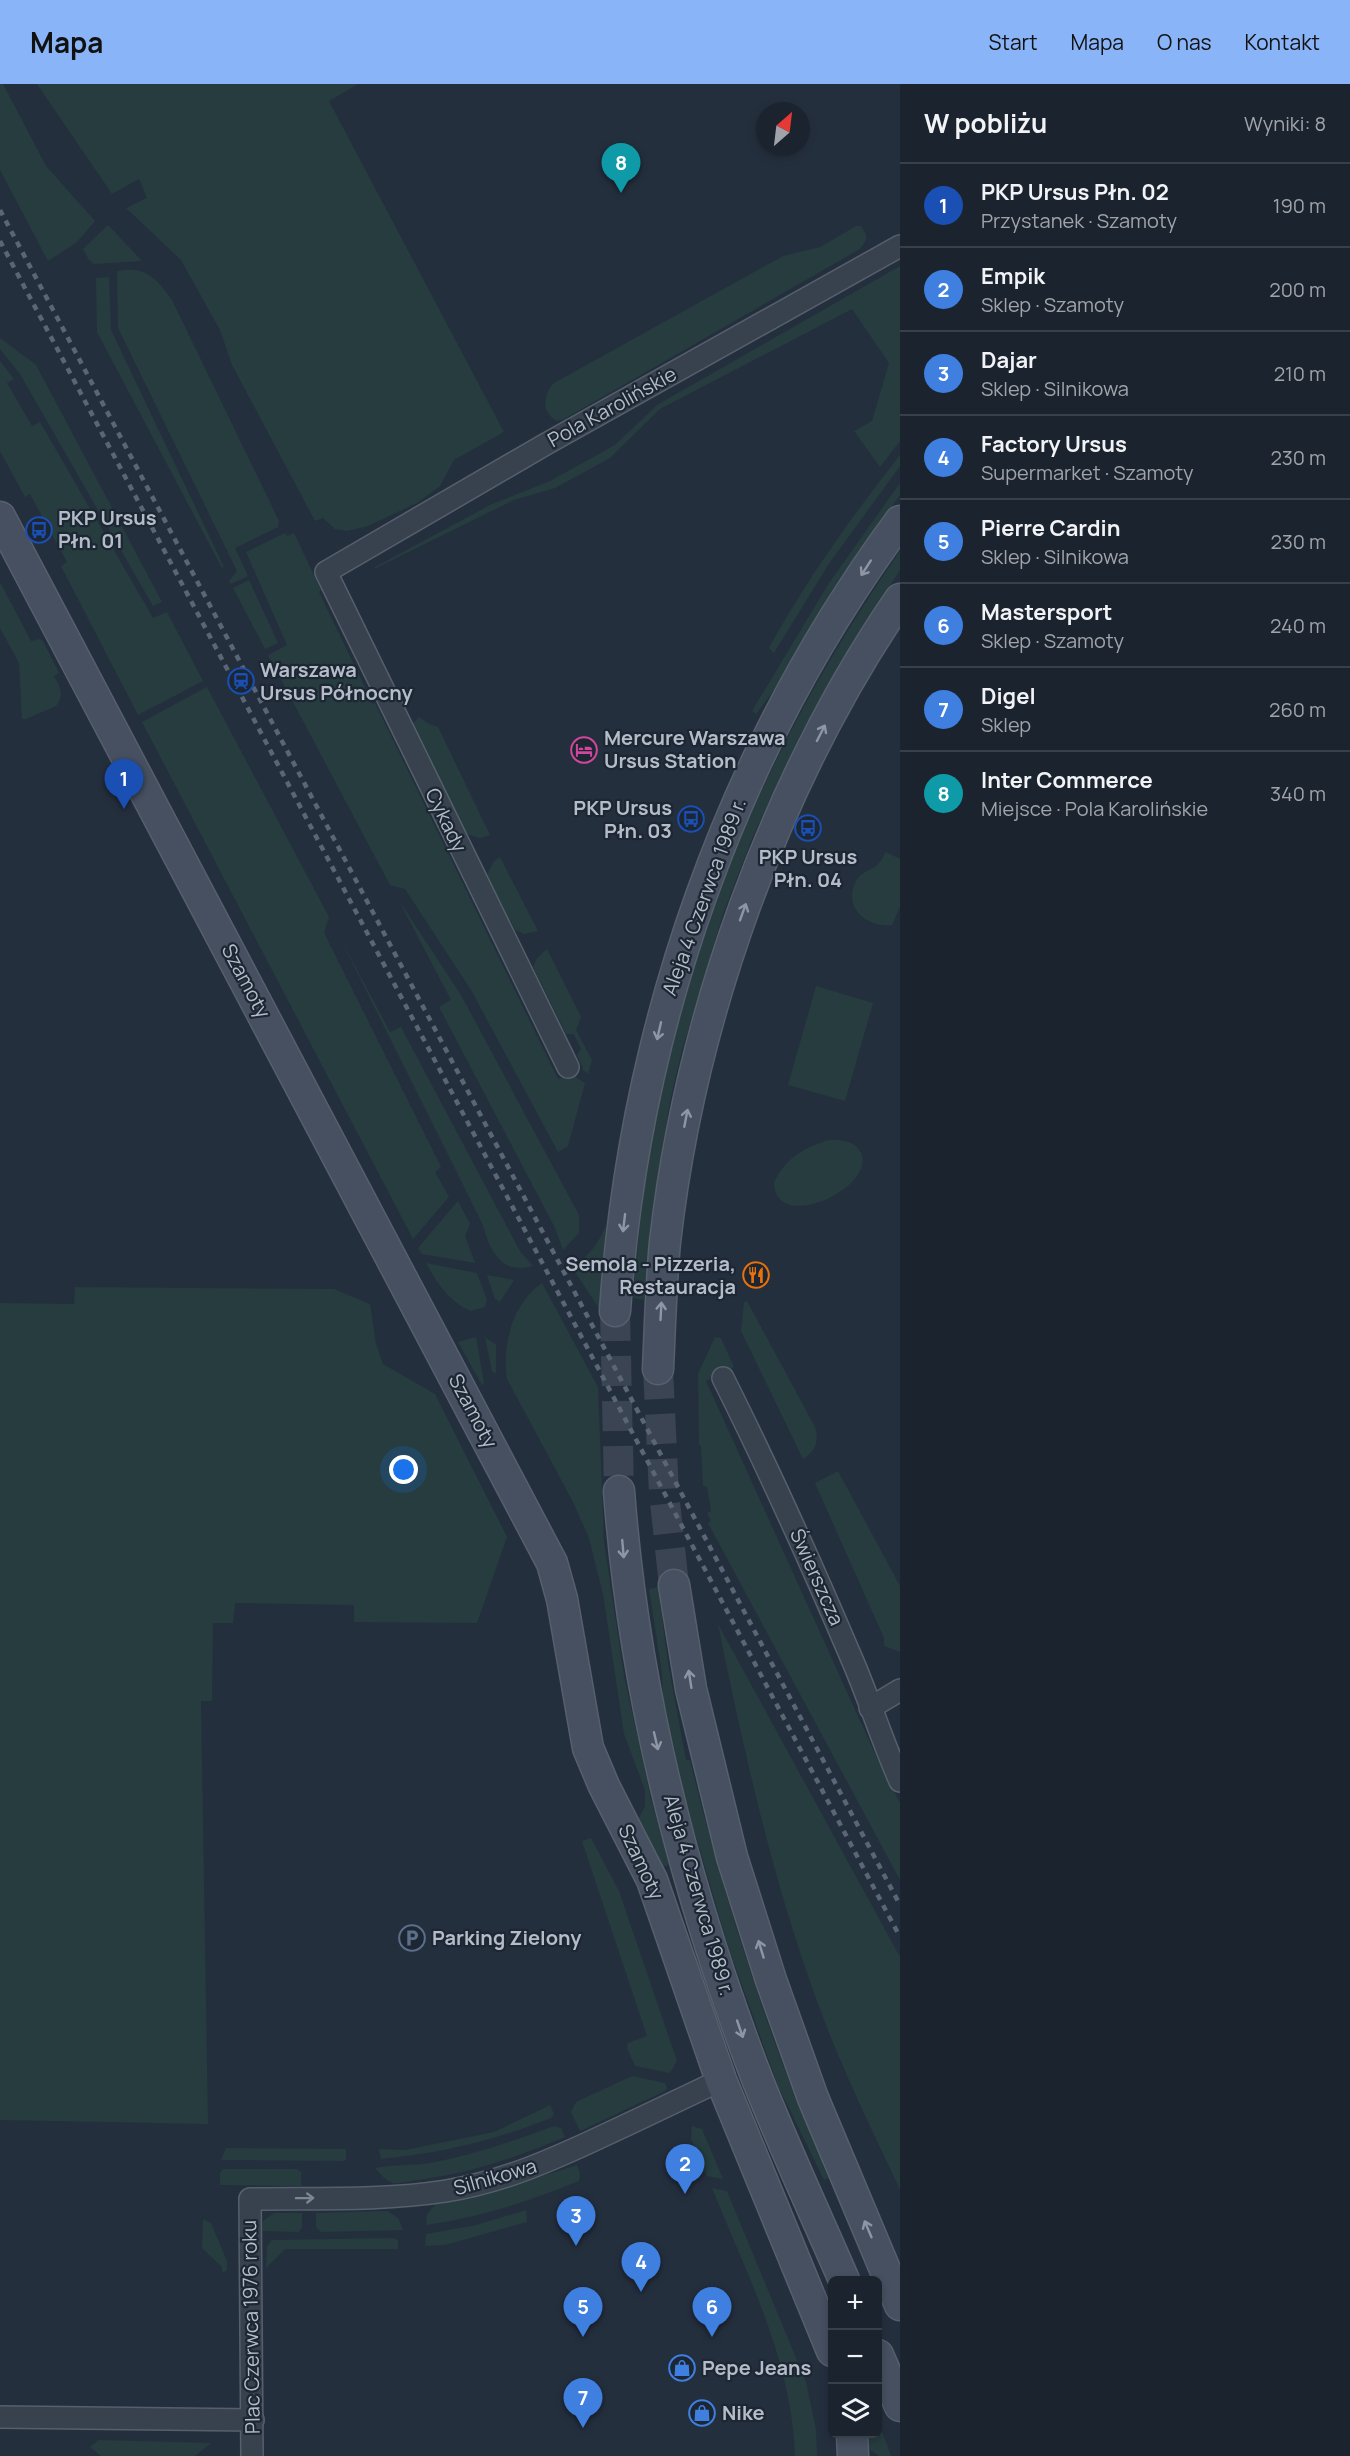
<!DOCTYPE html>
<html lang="pl">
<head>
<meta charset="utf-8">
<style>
  :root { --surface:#1b232e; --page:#282f3a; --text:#f1f3f6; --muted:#a0a4aa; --line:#39404a; --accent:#8ab4f8 }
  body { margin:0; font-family:Manrope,sans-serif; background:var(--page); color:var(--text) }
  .controls { position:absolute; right:18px; bottom:18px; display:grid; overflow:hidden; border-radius:9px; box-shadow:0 3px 9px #0003 }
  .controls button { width:54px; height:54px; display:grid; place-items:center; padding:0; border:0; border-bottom:2px solid var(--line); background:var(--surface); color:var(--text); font:30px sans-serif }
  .compass { position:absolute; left:756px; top:18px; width:54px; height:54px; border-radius:50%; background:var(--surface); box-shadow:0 3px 9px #0003; rotate:28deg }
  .you { position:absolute; left:404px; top:1386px; width:21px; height:21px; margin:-15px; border:4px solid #fff; border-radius:50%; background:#1a73e8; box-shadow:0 0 0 9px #1a73e833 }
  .badge { display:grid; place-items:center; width:39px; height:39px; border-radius:50%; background:var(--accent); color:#fff; font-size:20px; font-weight:700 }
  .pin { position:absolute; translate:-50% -50px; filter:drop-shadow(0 2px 3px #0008) }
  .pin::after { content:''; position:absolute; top:32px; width:21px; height:18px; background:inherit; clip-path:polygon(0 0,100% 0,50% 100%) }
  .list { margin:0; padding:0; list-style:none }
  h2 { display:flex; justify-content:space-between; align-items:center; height:78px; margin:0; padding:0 24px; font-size:26px }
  h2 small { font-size:20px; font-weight:400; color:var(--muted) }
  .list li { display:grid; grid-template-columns:39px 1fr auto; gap:18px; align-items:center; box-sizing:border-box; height:84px; padding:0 24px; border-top:2px solid var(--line) }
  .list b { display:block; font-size:22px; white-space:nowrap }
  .list p { margin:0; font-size:20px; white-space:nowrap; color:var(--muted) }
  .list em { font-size:20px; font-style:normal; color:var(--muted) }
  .icon { flex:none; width:33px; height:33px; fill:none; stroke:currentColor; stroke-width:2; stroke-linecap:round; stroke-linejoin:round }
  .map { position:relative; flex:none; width:900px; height:2372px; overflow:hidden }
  header { display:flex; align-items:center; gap:36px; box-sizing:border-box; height:84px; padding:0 30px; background:var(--accent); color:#111 }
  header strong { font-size:28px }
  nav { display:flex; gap:33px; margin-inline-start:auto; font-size:21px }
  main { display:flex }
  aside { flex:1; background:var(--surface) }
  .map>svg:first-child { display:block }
  .green { fill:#263c3f }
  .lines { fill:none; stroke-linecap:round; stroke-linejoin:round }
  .secondary-tunnel { stroke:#3a4453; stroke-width:30; stroke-dasharray:30 15; stroke-linecap:butt }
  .street-casing { stroke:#565f6c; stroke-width:24 }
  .secondary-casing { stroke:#565f6c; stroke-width:33 }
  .street { stroke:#38414e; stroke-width:21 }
  .secondary { stroke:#465061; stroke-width:30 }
  .rail { stroke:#5a6575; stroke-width:4.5; stroke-dasharray:6 6; stroke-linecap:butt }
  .oneway { stroke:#8e96a5 }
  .oneway2 { stroke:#7c8592 }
  .labels { text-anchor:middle; stroke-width:4.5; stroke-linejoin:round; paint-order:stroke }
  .street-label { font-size:20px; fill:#b4bcc9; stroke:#1d2633 }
  .poi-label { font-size:20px; font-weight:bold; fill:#b4bcc9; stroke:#1d2633; text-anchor:start }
</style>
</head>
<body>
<header>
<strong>Mapa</strong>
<nav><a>Start</a><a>Mapa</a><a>O nas</a><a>Kontakt</a></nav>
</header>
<main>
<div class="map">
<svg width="900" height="2372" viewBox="0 0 900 2372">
  <rect width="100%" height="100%" fill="#242f3e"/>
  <g class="green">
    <path d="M 0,0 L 3,0 L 46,82 L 95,137 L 76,159 L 48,177 L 0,86 Z"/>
    <path d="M 37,0 L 358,0 L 329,17 L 504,348 L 454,376 L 440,402 L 417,419 L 368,442 L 347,447 L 335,445 L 323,434 L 315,437 L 232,281 L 220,246 L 181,176 L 126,124 L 147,114 L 139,95 L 112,110 Z"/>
    <path d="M 108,141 L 142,177 L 94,180 L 89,176 L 83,165 Z"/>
    <path d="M 856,142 L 861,142 L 866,150 L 866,156 L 860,165 L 564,335 L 557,337 C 541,329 543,310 554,299 L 783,172 L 820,163 Z"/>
    <path d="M 900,182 L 900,357 L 880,383 L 854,347 L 872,337 L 889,279 L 852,225 L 660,325 L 610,374 L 555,404 L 514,416 L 374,485 L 375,483 L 490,421 L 550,397 L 615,361 L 657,321 Z"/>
    <path d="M 124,186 C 149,184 158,197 172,216 L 279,437 L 278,443 L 235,464 L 248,492 L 231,500 L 229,497 L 237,487 L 118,244 L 117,187 Z"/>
    <path d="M 109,193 L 111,246 L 224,483 L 222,484 L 97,248 L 96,194 Z"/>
    <path d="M 0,254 L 36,281 L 162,518 L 153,522 L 20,290 L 0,265 Z"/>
    <path d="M 0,277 L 14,295 L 7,299 L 32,342 L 40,338 L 153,534 L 167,528 L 203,597 L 138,631 L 61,482 L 67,478 L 30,410 L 25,413 L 0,367 Z"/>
    <path d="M 900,371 L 900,382 L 828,481 L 774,569 L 769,564 C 806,496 853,431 900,371 Z"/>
    <path d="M 900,399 L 900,411 L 834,503 L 775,605 L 756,630 L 752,627 L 829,499 Z"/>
    <path d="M 285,449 L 287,452 L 294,449 L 321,506 L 319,508 L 373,620 L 375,619 L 558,995 L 571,990 L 585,999 L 568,1062 L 558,1068 L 471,906 L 405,805 L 390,801 L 268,571 L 287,561 L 246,468 Z"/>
    <path d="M 900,467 L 900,486 L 848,567 L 800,651 L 753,752 L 723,830 L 682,966 L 670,1017 L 651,1134 L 644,1216 L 633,1214 C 638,1160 643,1105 652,1052 C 689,841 778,642 900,467 Z"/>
    <path d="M 249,496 L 278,559 L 265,565 L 233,504 Z"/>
    <path d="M 0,498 L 31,557 L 40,555 L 43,557 L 59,589 L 54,592 C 60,603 65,611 56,622 L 26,635 L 22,635 L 19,579 L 0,544 Z"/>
    <path d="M 207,603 L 329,833 L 324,849 L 441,1083 L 435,1088 L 449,1113 L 413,1155 L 142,638 Z"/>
    <path d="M 419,633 L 429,640 L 438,643 L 490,751 L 480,754 L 467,750 L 413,639 Z"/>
    <path d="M 886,768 L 900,775 L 900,823 L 892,841 C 867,844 842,823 856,797 C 862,786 874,786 878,780 C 881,777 883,772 886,768 Z"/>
    <path d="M 500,773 L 538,847 L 524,850 L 515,846 L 487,791 L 494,777 Z"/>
    <path d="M 398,815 L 461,911 L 579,1131 L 579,1149 L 563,1166 L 555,1144 L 439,923 L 451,916 Z"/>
    <path d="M 337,848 L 390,948 L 401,943 L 520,1167 L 533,1182 C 500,1191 490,1166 482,1139 Z"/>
    <path d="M 547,865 L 581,933 L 576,946 L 592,976 L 588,990 L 582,985 L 583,984 L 577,971 L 581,965 L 574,950 L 566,950 L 533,883 L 537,874 Z"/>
    <path d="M 816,902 L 873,919 L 845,1017 L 788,1001 Z"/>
    <path d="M 829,1056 C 841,1056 855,1056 861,1069 C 877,1103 776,1151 774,1099 C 784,1075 805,1063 829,1056 Z"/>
    <path d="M 458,1117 L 470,1140 L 465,1152 L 475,1179 L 422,1170 L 418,1164 Z"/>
    <path d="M 606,1141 L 600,1226 L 572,1183 C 591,1170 597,1162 606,1141 Z"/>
    <path d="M 426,1179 L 477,1189 L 487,1216 L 485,1223 L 471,1227 C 449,1218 437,1199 426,1179 Z"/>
    <path d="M 487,1191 L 514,1196 L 500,1218 L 495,1215 Z"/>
    <path d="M 542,1199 L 598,1303 L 604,1458 L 624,1591 L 651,1715 L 669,1781 L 662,1783 L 638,1736 L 645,1722 L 645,1706 L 624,1650 L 603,1510 L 589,1454 L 573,1418 L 507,1295 C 502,1260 512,1220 542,1199 Z"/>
    <path d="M 75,1203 L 334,1205 L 370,1220 L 376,1260 L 383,1280 L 435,1310 L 507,1453 L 477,1539 L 354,1538 L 354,1521 L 235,1519 L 233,1539 L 213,1539 L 212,1617 L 201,1617 L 208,2040 L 0,2036 L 0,1219 L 74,1220 Z"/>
    <path d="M 747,1217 L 814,1341 C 820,1356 816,1367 803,1375 L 741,1247 L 744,1218 Z"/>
    <path d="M 476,1253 L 484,1299 L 482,1301 L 458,1258 Z"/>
    <path d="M 485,1253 L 496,1261 L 496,1289 L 492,1288 Z"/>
    <path d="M 715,1253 L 721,1254 L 734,1283 L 706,1297 L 882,1685 L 900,1719 L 900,1796 L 708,1439 L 711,1437 L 707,1429 L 711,1427 L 707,1403 L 703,1402 L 701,1361 L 699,1361 L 698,1290 Z"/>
    <path d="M 838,1387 L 900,1502 L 900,1568 L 884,1562 L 884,1554 L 815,1399 Z"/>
    <path d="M 658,1503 L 668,1579 L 686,1676 L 690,1676 C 713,1772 742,1866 775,1959 C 791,2005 811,2049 828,2094 L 824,2096 L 778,2002 L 728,1862 L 687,1722 L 663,1613 L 662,1589 L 649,1505 Z"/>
    <path d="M 718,1540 L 900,1873 L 900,2106 C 878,2058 854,2010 834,1961 C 779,1825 747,1683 718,1540 Z"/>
    <path d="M 591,1754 L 619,1807 L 677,1977 L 670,1989 L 635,1982 L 627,1964 L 628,1959 L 647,1952 L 582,1757 Z"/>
    <path d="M 632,1992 L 665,1999 L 667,2004 L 665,2007 L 580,2047 L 571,2028 L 576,2018 Z"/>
    <path d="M 550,2021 L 554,2030 L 551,2034 C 493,2057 443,2069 381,2075 L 379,2065 L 405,2066 L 494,2048 Z"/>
    <path d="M 554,2042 L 561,2044 L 565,2053 C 517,2073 469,2090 417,2096 C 410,2097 400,2100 393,2099 C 386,2097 380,2090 375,2084 C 393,2080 412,2082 430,2079 C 473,2071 514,2057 554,2042 Z"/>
    <path d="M 692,2042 L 702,2045 L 723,2095 L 707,2092 L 691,2055 Z"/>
    <path d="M 226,2064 L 346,2065 L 346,2076 L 342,2077 L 221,2076 Z"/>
    <path d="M 577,2081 L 580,2089 L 579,2097 C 527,2118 481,2133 426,2141 L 427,2130 L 436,2120 L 474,2114 Z"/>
    <path d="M 223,2085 L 297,2085 L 301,2088 L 301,2102 L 220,2101 L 220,2089 Z"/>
    <path d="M 712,2104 L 727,2107 L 806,2298 L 816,2346 L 817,2372 L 795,2372 C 792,2276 747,2191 712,2104 Z"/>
    <path d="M 526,2126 L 527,2138 L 445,2161 L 425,2162 L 426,2150 L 476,2141 Z"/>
    <path d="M 387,2127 L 398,2134 L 403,2146 L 321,2148 L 316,2143 L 316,2129 Z"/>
    <path d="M 274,2129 L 302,2129 L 302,2144 L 298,2148 L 262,2147 L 263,2137 Z"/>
    <path d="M 203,2135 L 211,2139 L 227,2177 L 227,2186 L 222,2189 L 222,2183 L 202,2164 Z"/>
    <path d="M 393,2154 L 398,2156 L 398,2165 L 285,2165 L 266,2184 L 267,2162 L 272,2156 Z"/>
    <path d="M 878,2336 L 891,2372 L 879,2372 L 869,2365 L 868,2350 L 878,2350 Z"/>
    <path d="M 99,2356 L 211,2359 L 195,2372 L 101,2372 L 90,2363 Z"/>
  </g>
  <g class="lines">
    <g class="secondary-tunnel">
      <path d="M 615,1227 L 619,1407"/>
      <path d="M 658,1285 L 664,1409 L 674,1501"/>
    </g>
    <g class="street-casing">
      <g id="street">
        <path d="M 568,983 L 326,488 L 546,360 L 900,162"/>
        <path d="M 723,1294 C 769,1386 811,1479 851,1573 C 869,1614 882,1657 900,1697"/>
        <path d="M 870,1624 L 900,1606"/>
        <path d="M 0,2333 L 253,2336"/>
        <path d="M 252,2372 L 250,2115 C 315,2114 382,2117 446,2107 C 503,2098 554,2075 605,2051 C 644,2033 683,2014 721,1996"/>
      </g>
    </g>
    <g class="secondary-casing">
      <g id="secondary">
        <path d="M 0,433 L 552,1479 L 562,1515 L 588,1664 L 604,1702 L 652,1796 L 721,1996 L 832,2267"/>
        <path d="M 615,1227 C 634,943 731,666 900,437"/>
        <path d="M 658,1285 C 660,1243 661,1200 665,1158 C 690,937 774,699 900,515"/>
        <path d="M 619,1407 C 634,1606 685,1806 756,1992 C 783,2061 815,2129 844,2196"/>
        <path d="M 674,1501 L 691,1605 L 732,1773 L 771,1896 L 813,2014 L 900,2221"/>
        <path d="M 878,2271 L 900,2322"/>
        <path d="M 852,2350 L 853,2372"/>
      </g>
    </g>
    <use href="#street" class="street"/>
    <use href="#secondary" class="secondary"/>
    <g class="rail">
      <path d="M 0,126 L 900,1821"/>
      <path d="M 0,157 L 900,1853"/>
    </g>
  </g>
  <defs><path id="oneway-shaft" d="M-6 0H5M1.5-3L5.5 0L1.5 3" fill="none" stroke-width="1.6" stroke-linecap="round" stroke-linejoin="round" transform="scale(1.5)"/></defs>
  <g class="oneway">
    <use href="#oneway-shaft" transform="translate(866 484) rotate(123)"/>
    <use href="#oneway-shaft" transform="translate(821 649) rotate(-63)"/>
    <use href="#oneway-shaft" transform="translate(743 828) rotate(-70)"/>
    <use href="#oneway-shaft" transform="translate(659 947) rotate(103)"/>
    <use href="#oneway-shaft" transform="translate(686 1034) rotate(-79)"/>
    <use href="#oneway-shaft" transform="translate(624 1139) rotate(97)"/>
    <use href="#oneway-shaft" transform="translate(661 1227) rotate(-87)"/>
    <use href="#oneway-shaft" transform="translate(623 1465) rotate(85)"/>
    <use href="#oneway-shaft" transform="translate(690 1595) rotate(-99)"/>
    <use href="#oneway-shaft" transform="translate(656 1657) rotate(77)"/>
    <use href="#oneway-shaft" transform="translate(761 1865) rotate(-107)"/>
    <use href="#oneway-shaft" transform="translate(740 1945) rotate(71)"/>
    <use href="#oneway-shaft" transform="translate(868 2145) rotate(-113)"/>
  </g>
  <use class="oneway2" href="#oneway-shaft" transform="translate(305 2114) rotate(-1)"/>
  <defs>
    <g id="bus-ring" transform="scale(1.35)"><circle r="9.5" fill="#1d2633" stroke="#1a4fb4" stroke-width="1.5"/><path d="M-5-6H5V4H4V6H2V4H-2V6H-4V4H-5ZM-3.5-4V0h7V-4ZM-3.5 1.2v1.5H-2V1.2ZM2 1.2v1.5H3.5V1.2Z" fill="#1a4fb4"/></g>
    <g id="station-ring" transform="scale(1.35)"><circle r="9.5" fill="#1d2633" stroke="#1a4fb4" stroke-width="1.5"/><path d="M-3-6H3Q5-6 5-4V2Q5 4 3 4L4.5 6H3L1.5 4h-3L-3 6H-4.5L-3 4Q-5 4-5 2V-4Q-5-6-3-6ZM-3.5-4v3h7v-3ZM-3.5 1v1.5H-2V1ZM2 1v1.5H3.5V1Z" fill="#1a4fb4"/></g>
    <g id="hotel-ring" transform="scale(1.35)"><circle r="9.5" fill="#1d2633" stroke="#d1479c" stroke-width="1.5"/><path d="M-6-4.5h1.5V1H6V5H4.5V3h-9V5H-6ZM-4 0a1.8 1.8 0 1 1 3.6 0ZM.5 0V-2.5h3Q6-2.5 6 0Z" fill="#d1479c"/></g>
    <g id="restaurant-ring" transform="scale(1.35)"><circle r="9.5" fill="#1d2633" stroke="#e8710a" stroke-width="1.5"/><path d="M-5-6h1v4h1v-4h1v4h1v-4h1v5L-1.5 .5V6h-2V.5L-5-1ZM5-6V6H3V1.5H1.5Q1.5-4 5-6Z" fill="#e8710a"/></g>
    <g id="parking-ring" transform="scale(1.35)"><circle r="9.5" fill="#1d2633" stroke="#5c6f8a" stroke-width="1.5"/><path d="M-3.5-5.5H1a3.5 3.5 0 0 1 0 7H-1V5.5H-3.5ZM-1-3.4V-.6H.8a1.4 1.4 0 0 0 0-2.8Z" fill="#5c6f8a"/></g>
    <g id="shop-ring" transform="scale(1.35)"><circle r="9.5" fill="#1d2633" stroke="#3f7fe0" stroke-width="1.5"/><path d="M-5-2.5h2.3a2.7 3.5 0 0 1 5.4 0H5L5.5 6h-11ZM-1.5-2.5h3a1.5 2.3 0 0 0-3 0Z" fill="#3f7fe0"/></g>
  </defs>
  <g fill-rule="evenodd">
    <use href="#bus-ring" x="39" y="446"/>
    <use href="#station-ring" x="241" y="597"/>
    <use href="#hotel-ring" x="584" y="666"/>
    <use href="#bus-ring" x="691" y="735"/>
    <use href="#bus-ring" x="808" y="744"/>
    <use href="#restaurant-ring" x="756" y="1191"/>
    <use href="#parking-ring" x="412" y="1854"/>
    <use href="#shop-ring" x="682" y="2284"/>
    <use href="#shop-ring" x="702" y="2329"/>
  </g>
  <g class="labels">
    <g class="street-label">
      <text transform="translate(612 323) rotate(-29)" y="7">Pola Karolińskie</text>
      <text transform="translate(446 736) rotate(64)" y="7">Cykady</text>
      <text transform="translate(704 813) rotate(-70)" y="7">Aleja 4 Czerwca 1989 r.</text>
      <text transform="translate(246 897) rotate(62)" y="7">Szamoty</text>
      <text transform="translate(473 1327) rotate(62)" y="7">Szamoty</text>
      <text transform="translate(817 1493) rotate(66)" y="7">Świerszcza</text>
      <text transform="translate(641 1778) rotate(65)" y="7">Szamoty</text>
      <text transform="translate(699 1811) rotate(74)" y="7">Aleja 4 Czerwca 1989 r.</text>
      <text transform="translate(495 2093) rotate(-16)" y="7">Silnikowa</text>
      <text transform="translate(251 2243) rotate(-91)" y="7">Plac Czerwca 1976 roku</text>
    </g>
    <g class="poi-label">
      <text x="58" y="441">PKP Ursus<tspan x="58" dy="23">Płn. 01</tspan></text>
      <text x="260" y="593">Warszawa<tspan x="260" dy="23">Ursus Północny</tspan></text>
      <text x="604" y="661">Mercure Warszawa<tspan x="604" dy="23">Ursus Station</tspan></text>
      <text x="672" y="731" text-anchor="end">PKP Ursus<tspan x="672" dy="23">Płn. 03</tspan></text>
      <text x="808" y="780" text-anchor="middle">PKP Ursus<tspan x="808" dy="23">Płn. 04</tspan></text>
      <text x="736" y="1187" text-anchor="end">Semola - Pizzeria,<tspan x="736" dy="23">Restauracja</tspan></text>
      <text x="432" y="1861">Parking Zielony</text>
      <text x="702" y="2291">Pepe Jeans</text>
      <text x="722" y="2336">Nike</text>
    </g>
  </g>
</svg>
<div class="controls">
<button>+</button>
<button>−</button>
<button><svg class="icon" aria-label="layers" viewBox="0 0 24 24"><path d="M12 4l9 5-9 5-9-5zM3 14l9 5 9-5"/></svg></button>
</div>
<svg class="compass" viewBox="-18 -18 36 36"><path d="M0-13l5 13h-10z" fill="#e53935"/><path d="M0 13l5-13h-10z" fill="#a0a4aa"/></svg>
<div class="you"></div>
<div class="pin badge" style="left:124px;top:725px;background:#1a4fb4">1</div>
<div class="pin badge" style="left:685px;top:2110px;background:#3f7fe0">2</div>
<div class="pin badge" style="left:576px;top:2162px;background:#3f7fe0">3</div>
<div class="pin badge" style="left:641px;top:2208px;background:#3f7fe0">4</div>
<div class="pin badge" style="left:583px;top:2253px;background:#3f7fe0">5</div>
<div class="pin badge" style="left:712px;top:2253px;background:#3f7fe0">6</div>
<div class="pin badge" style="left:583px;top:2344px;background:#3f7fe0">7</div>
<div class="pin badge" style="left:621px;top:109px;background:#0f9aa8">8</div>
</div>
<aside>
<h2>W pobliżu<small>Wyniki: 8</small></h2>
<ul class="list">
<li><span class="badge" style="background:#1a4fb4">1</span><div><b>PKP Ursus Płn. 02</b><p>Przystanek · Szamoty</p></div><em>190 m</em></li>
<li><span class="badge" style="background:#3f7fe0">2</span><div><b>Empik</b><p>Sklep · Szamoty</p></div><em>200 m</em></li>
<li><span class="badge" style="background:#3f7fe0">3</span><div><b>Dajar</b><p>Sklep · Silnikowa</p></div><em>210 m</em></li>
<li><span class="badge" style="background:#3f7fe0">4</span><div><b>Factory Ursus</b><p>Supermarket · Szamoty</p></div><em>230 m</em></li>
<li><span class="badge" style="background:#3f7fe0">5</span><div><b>Pierre Cardin</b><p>Sklep · Silnikowa</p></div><em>230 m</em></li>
<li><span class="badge" style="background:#3f7fe0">6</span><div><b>Mastersport</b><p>Sklep · Szamoty</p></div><em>240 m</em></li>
<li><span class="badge" style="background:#3f7fe0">7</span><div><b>Digel</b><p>Sklep</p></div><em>260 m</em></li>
<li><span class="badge" style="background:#0f9aa8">8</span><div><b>Inter Commerce</b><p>Miejsce · Pola Karolińskie</p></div><em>340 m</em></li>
</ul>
</aside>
</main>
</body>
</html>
